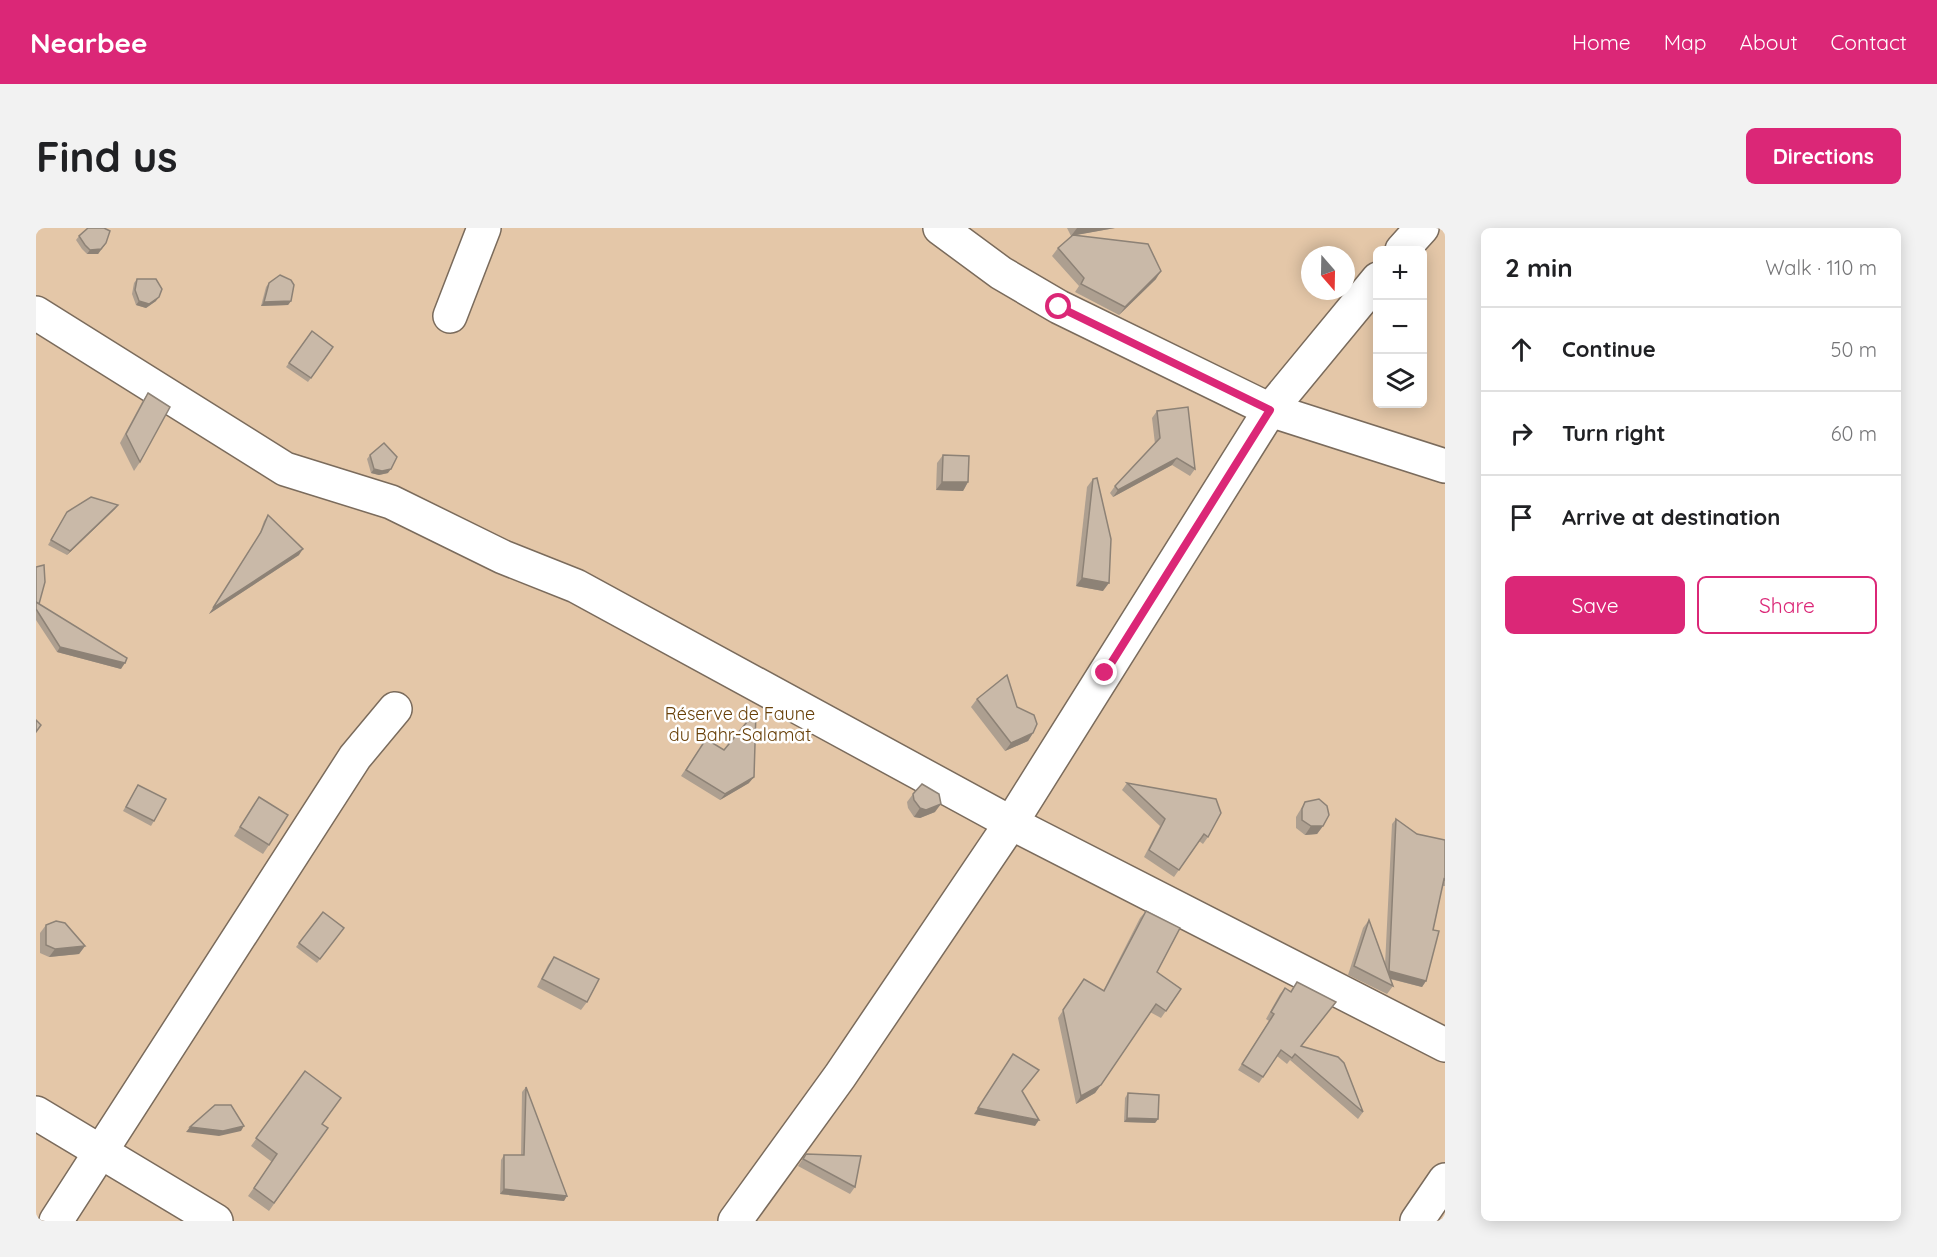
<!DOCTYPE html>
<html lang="en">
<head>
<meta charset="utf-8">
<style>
  :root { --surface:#fff; --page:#f2f2f2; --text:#202124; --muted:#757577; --line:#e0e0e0; --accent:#db2777 }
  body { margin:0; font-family:Quicksand,sans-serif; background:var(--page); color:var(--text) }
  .controls { position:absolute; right:18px; top:18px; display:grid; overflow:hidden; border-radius:9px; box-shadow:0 3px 15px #0003 }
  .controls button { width:54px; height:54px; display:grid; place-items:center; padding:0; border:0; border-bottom:2px solid var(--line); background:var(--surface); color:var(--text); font:30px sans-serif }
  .compass { position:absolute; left:1265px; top:18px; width:54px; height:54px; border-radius:50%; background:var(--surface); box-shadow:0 3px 15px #0003; rotate:160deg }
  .stop { position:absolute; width:18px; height:18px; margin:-14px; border:4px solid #db2777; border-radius:50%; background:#fff }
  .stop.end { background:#db2777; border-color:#fff; box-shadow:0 2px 6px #0008 }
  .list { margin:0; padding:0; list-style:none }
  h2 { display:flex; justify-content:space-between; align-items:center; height:78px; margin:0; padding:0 24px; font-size:26px }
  h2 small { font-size:20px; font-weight:400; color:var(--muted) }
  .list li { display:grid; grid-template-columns:39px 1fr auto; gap:18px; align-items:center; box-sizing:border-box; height:84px; padding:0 24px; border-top:2px solid var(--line) }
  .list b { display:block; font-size:22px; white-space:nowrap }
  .list em { font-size:20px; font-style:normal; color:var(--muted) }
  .actions { display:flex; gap:12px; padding:18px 24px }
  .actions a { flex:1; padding:14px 0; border:2px solid var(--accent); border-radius:9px; text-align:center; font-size:21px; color:var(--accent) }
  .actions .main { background:var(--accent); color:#fff }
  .icon { flex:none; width:33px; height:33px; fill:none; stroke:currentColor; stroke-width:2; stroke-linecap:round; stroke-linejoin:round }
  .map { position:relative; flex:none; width:1409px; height:993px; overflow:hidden; border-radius:9px }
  header { display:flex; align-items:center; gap:36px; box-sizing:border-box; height:84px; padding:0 30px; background:var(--accent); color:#fff }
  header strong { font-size:28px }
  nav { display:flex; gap:33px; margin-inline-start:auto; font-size:21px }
  .intro { display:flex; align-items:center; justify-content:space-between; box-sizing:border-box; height:144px; padding:0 36px }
  h1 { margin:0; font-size:42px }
  .button { padding:15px 27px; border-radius:9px; background:var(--accent); color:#fff; font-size:21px; font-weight:700 }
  main { display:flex; gap:36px; padding:0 36px }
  aside { flex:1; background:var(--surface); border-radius:9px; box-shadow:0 3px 15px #0003 }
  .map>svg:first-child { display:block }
  .green { fill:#e4c7a8; fill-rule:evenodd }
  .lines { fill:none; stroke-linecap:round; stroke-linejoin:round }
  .minor-casing { stroke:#7a6b5c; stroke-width:36 }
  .minor { stroke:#fff; stroke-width:33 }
  .wall { fill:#ad9f90 }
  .shaded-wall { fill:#8d8276 }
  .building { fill:#c9b9a8; stroke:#8d8276; stroke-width:1.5 }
  .route { stroke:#db2777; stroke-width:8 }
  .labels { text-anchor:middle; stroke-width:5; stroke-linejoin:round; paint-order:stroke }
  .park-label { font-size:18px; fill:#673f07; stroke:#fff }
</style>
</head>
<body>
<header>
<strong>Nearbee</strong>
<nav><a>Home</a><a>Map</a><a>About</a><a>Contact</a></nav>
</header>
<div class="intro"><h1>Find us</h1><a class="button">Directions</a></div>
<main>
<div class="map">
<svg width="1409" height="993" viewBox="0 0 1409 993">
  <rect width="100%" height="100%" fill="#edc"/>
  <path class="green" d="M 0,0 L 1409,0 L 1409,993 L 0,993 ZM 1342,22 L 1386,22 L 1386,176 L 1342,176 ZM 1274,27 L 1310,27 L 1310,63 L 1274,63 Z"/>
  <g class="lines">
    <g class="minor-casing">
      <g id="minor">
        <path d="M 904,0 L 965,45 L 1023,79 L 1234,182 L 1409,238"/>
        <path d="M 1366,22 L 1386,0"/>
        <path d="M 0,85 L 249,241 L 355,274 L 467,329 L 540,358 L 975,595 L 1409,817"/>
        <path d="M 414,88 L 448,0"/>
        <path d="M 0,885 L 180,993"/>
        <path d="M 20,993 L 319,529 L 359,481"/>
        <path d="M 699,993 L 804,848 L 975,595 L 1234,182 L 1342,51"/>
        <path d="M 1381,993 L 1409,952"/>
      </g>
    </g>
    <use href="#minor" class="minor"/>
  </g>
  <g class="wall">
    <path d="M 1031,0 L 1079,0 L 1039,7 L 1120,51 L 1083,87 L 1039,64 L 1043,58 L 1016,28 L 1022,20 L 1037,8 L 1035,8 Z"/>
    <path d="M 43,8 L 70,15 L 62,26 L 51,26 L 46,21 L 40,12 Z"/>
    <path d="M 101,51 L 120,73 L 110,80 L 100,77 L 96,66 L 98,55 Z"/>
    <path d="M 233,55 L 255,73 L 252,77 L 225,78 L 230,59 Z"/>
    <path d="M 276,103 L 297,119 L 272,154 L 250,139 Z"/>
    <path d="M 112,165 L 104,234 L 98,243 L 84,215 L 106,174 Z"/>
    <path d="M 1121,183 L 1159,241 L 1154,248 L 1136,237 L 1077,269 L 1074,265 L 1079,258 L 1119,216 L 1116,190 Z"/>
    <path d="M 334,227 L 352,245 L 343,247 L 335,245 L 331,231 Z"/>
    <path d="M 907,227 L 932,254 L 927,263 L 900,262 L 901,235 Z"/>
    <path d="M 1057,251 L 1067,363 L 1040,358 L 1051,259 Z"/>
    <path d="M 82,277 L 79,281 L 31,327 L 12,317 L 31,284 Z"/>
    <path d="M 232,287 L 263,327 L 173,386 L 222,310 L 228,293 Z"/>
    <path d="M 0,339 L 3,376 L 85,441 L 21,424 L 0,392 Z"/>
    <path d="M 941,471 L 981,479 L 997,505 L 992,513 L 969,523 L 935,479 Z"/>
    <path d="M 670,511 L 713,555 L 684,572 L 645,548 Z"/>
    <path d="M 1091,555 L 1180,571 L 1172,609 L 1167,616 L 1163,613 L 1138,649 L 1108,629 L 1124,598 L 1086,562 Z"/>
    <path d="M 102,557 L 118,593 L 115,598 L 87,583 Z"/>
    <path d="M 877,566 L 899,584 L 884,590 L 878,589 L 872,580 L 871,574 Z"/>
    <path d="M 223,569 L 233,617 L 227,626 L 198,608 Z"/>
    <path d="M 1269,574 L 1287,598 L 1281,606 L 1269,607 L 1260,600 L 1260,589 Z"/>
    <path d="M 1360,591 L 1381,606 L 1409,612 L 1409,658 L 1406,658 L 1397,702 L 1390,753 L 1386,759 L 1354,751 L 1357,758 L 1351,766 L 1312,747 L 1327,700 L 1333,692 L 1349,737 L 1356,596 Z"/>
    <path d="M 1110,683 L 1121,744 L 1145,761 L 1125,790 L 1114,784 L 1059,865 L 1040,876 L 1022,790 L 1048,751 L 1067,763 L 1104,690 Z"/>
    <path d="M 287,684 L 308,700 L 281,735 L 260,719 Z"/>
    <path d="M 10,697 L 49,718 L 43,726 L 13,729 L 4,725 L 4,705 Z"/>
    <path d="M 518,729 L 551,774 L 545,782 L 501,759 L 512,737 Z"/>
    <path d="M 1261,754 L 1300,774 L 1265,819 L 1327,884 L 1322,891 L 1254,832 L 1251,836 L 1241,828 L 1223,855 L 1202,842 L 1233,793 L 1230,791 L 1244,766 L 1249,760 L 1255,763 Z"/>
    <path d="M 269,843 L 286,896 L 292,900 L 233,983 L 212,968 L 236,934 L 215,918 Z"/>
    <path d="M 490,859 L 528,973 L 464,966 L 465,932 L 468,927 L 485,927 L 486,864 Z"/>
    <path d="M 1092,865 L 1122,891 L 1119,895 L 1088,894 L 1089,870 Z"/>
    <path d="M 770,926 L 819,959 L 814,966 L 762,938 Z"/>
  </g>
  <g class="shaded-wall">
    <path d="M 1041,0 L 1079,0 L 1035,8 Z"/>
    <path d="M 70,15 L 62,26 L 51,26 L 54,22 Z"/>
    <path d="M 1125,43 L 1120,51 L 1083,87 L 1089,79 Z"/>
    <path d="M 123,69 L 120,73 L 110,80 L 100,77 L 103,73 Z"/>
    <path d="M 255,73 L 252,77 L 225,78 L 228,74 Z"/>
    <path d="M 1141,230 L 1136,237 L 1077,269 L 1082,262 Z"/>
    <path d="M 338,241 L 355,241 L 352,245 L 343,247 L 335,245 Z"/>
    <path d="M 906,254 L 932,254 L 927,263 L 900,262 Z"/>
    <path d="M 82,277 L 79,281 L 31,327 L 34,323 Z"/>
    <path d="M 267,321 L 263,327 L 173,386 L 177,380 Z"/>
    <path d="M 1046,350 L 1073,355 L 1067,363 L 1040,358 Z"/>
    <path d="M 24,419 L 89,435 L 85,441 L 21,424 Z"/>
    <path d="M 997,505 L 992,513 L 969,523 L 975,515 Z"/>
    <path d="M 718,549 L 713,555 L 684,572 L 689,566 Z"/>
    <path d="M 905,576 L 899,584 L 884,590 L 878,589 L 884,580 Z"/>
    <path d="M 1275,598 L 1287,598 L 1281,606 L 1269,607 Z"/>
    <path d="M 49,718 L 43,726 L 13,729 L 19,721 Z"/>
    <path d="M 1353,743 L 1390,753 L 1386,759 L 1348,749 Z"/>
    <path d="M 1065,857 L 1059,865 L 1040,876 L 1045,868 Z"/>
    <path d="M 942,880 L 1003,892 L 999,898 L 938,886 Z"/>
    <path d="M 1091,890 L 1122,891 L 1119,895 L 1088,894 Z"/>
    <path d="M 208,898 L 205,903 L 183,908 L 150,904 L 154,899 Z"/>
    <path d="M 468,961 L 531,968 L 528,973 L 464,966 Z"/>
  </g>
  <g class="building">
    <path d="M 52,0 L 68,0 L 74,3 L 70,15 L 65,21 L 54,22 L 49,17 L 43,8 Z"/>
    <path d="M 1037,7 L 1112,16 L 1125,43 L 1089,79 L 1045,56 L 1048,50 L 1022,20 Z"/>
    <path d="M 244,47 L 255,52 L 258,57 L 255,73 L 228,74 L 233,55 Z"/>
    <path d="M 101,51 L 120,51 L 126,61 L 123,69 L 113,76 L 103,73 L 99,62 Z"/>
    <path d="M 276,103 L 297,119 L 275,150 L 253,135 Z"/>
    <path d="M 112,165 L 134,179 L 104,234 L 90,206 Z"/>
    <path d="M 1152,179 L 1159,241 L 1141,230 L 1082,262 L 1079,258 L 1124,210 L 1121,183 Z"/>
    <path d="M 348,215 L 361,229 L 355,241 L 346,243 L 338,241 L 334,227 Z"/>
    <path d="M 907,227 L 933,228 L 932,254 L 906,254 Z"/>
    <path d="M 1061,250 L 1075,311 L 1073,355 L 1046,350 L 1057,251 Z"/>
    <path d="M 55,269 L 82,277 L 34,323 L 15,312 L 31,284 Z"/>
    <path d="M 232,287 L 267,321 L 177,380 L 225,304 Z"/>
    <path d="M 8,337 L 9,354 L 3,376 L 0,374 L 0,339 Z"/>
    <path d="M 0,374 L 91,430 L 89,435 L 24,419 L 0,381 Z"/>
    <path d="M 971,447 L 981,479 L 998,487 L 1001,496 L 997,505 L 975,515 L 941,471 Z"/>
    <path d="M 720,483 L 718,549 L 689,566 L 650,542 L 670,511 L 688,522 Z"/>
    <path d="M 0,492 L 5,497 L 0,504 Z"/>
    <path d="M 1091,555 L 1180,571 L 1185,585 L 1172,609 L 1168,606 L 1143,642 L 1113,622 L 1129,591 Z"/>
    <path d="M 886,556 L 903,566 L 905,576 L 890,582 L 884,580 L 878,572 L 877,566 Z"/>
    <path d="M 102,557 L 130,571 L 118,593 L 90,579 Z"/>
    <path d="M 223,569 L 252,587 L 233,617 L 204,599 Z"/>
    <path d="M 1283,571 L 1291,578 L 1293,587 L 1287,598 L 1275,598 L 1266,592 L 1266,581 L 1269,574 Z"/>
    <path d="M 1360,591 L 1381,606 L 1409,612 L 1409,652 L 1408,651 L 1397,702 L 1403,703 L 1390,753 L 1353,743 Z"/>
    <path d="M 1110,683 L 1144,700 L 1121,744 L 1145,761 L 1130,783 L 1120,776 L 1065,857 L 1045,868 L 1027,782 L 1048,751 L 1068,763 Z"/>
    <path d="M 287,684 L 308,700 L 284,731 L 263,715 Z"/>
    <path d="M 1333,692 L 1357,758 L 1318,738 Z"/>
    <path d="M 20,693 L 29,695 L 49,718 L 19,721 L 10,717 L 10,697 Z"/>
    <path d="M 518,729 L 563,751 L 551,774 L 506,751 Z"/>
    <path d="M 1261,754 L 1300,774 L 1265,818 L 1302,829 L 1308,835 L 1327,884 L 1259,826 L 1256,830 L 1245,822 L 1227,849 L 1206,836 L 1238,786 L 1235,784 L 1249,760 L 1255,764 Z"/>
    <path d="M 977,826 L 1003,842 L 986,863 L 1003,892 L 942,880 Z"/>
    <path d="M 269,843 L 305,870 L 286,896 L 292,900 L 238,975 L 218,960 L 241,926 L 220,910 Z"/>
    <path d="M 490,859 L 531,968 L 468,961 L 468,927 L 488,927 Z"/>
    <path d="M 1092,865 L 1123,867 L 1122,891 L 1091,890 Z"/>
    <path d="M 179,877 L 195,877 L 208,898 L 187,903 L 154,899 Z"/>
    <path d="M 770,926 L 825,928 L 819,959 L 767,931 Z"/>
  </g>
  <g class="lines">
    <path class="route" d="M 1023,79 L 1234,182 L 1069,445"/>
  </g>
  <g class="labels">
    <g class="park-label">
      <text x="704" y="492">Réserve de Faune<tspan x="704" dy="21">du Bahr-Salamat</tspan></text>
    </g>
  </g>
</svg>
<div class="controls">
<button>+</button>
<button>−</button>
<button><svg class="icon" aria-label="layers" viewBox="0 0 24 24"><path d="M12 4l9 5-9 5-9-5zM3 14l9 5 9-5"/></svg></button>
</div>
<svg class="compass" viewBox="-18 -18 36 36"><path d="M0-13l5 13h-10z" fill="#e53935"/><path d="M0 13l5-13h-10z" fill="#757577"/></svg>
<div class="stop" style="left:1023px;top:79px"></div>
<div class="stop end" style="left:1069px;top:445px"></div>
</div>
<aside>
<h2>2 min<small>Walk · 110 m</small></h2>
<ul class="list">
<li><svg class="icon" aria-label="ahead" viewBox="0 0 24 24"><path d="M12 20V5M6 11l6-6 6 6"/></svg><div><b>Continue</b></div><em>50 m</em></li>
<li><svg class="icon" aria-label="right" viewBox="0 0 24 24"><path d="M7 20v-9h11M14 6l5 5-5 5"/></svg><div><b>Turn right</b></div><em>60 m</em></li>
<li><svg class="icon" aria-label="arrive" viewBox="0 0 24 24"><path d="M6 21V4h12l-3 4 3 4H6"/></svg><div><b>Arrive at destination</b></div></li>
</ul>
<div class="actions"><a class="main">Save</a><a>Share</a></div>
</aside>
</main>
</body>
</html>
